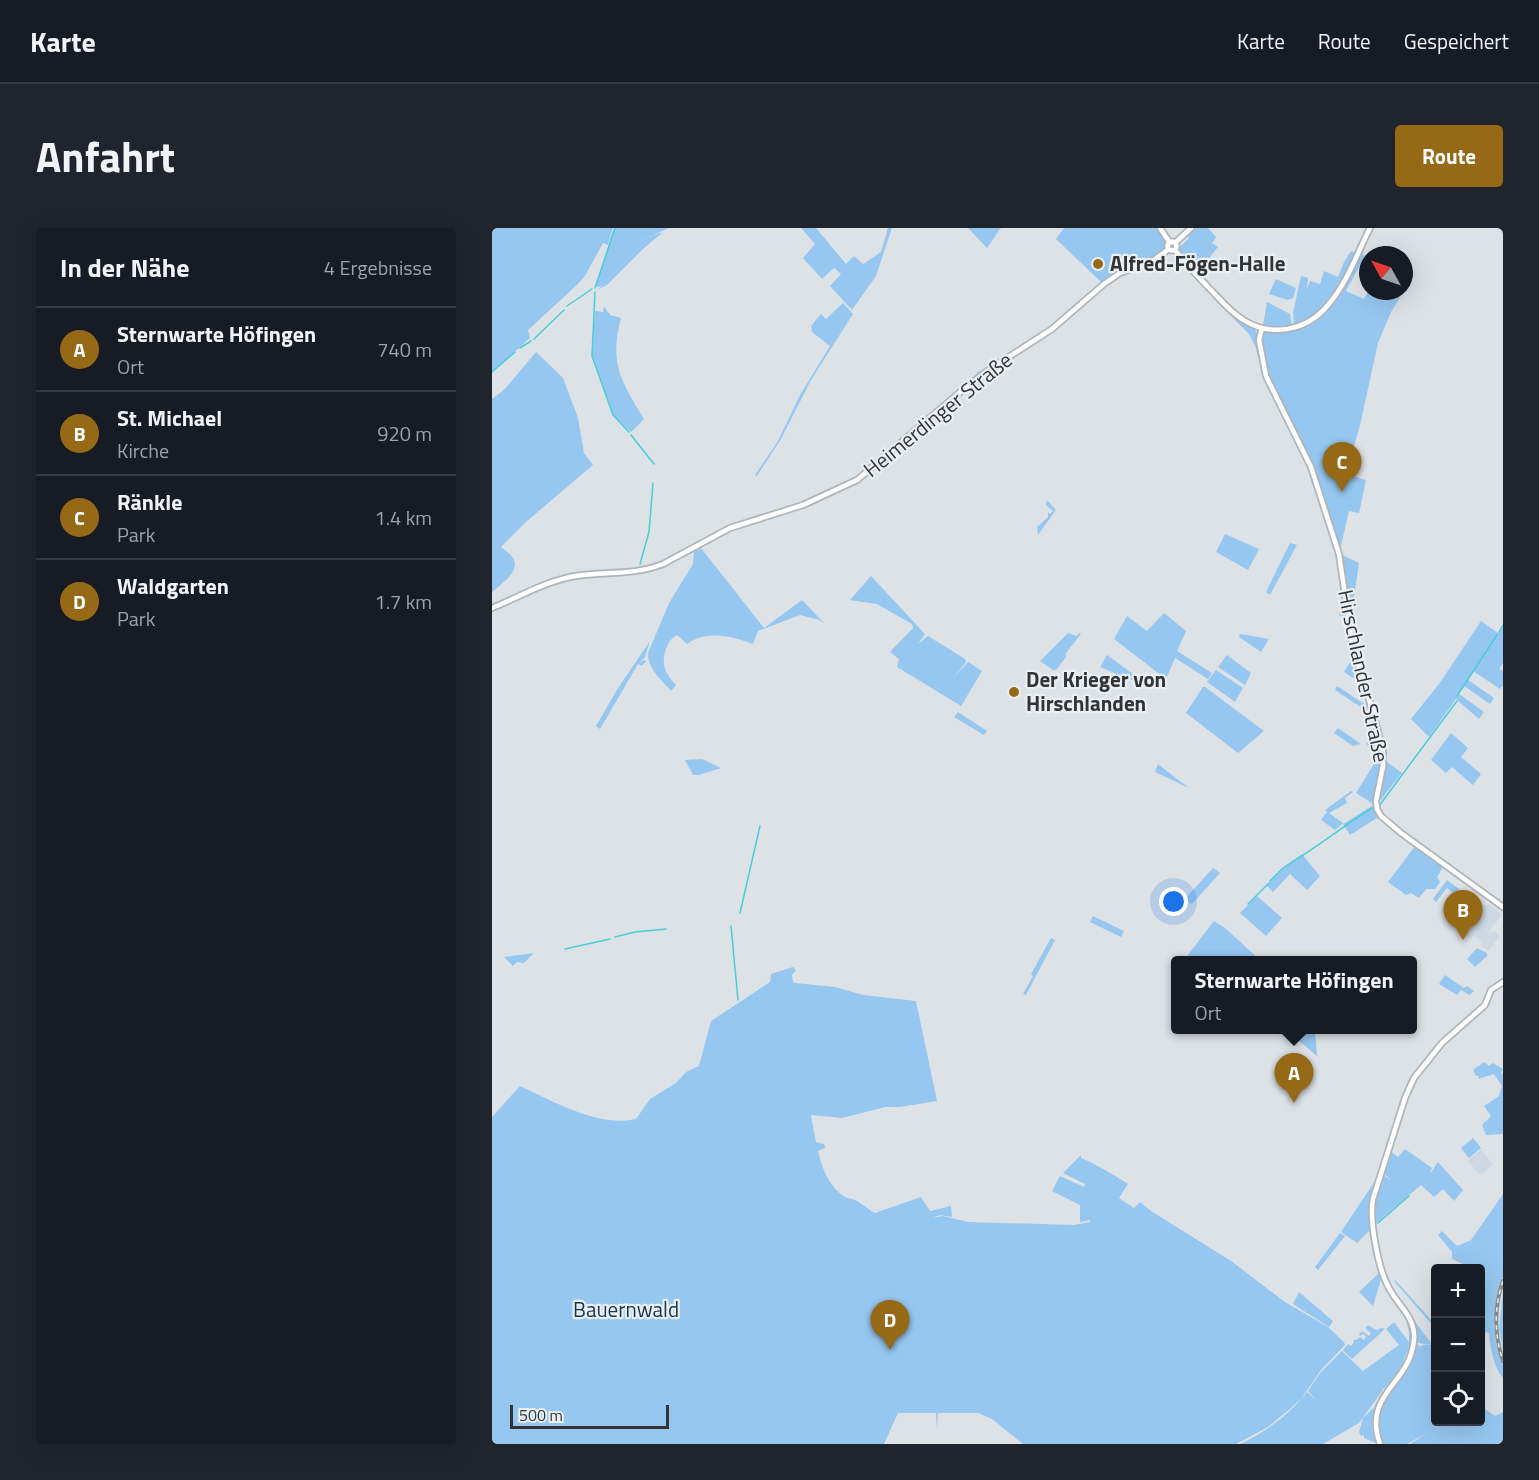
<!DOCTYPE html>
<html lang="de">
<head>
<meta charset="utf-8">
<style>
  :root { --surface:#171b24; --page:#20242c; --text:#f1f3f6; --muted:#9ea1a6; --line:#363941; --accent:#966916 }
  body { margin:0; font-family:"Titillium Web",sans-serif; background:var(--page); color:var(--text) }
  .controls { position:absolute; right:18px; bottom:18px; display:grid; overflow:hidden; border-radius:6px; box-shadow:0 6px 24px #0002 }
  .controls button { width:54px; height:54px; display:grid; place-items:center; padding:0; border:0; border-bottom:2px solid var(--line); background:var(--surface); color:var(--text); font:30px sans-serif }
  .compass { position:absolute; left:867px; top:18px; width:54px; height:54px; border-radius:50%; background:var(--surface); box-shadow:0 6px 24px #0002; rotate:310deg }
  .scale { position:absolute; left:18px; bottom:15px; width:159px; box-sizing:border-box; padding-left:6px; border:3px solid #323436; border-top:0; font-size:16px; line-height:21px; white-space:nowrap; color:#323436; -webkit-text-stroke:4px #eaeff4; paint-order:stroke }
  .you { position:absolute; left:682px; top:674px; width:21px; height:21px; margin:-15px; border:4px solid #fff; border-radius:50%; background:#1a73e8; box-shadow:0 0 0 9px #1a73e833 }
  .badge { display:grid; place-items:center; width:39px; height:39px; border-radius:50%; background:var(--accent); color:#fff; font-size:20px; font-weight:700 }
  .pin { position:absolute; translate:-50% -50px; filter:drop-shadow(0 2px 3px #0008) }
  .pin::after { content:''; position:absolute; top:32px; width:21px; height:18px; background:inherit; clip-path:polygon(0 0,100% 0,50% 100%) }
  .popup { position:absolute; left:679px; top:728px; width:246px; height:78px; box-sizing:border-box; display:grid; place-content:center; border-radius:6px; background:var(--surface); filter:drop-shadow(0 2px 4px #0005); font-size:20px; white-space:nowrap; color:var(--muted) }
  .popup b { font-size:22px; color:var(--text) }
  .popup::after { content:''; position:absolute; left:50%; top:100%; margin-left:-12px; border:12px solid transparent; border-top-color:var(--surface) }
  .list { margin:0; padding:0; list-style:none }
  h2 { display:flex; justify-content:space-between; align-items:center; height:78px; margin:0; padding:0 24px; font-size:26px }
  h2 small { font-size:20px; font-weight:400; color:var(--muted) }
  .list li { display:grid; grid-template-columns:39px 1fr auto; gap:18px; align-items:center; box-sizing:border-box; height:84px; padding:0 24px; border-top:2px solid var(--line) }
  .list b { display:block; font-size:22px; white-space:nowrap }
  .list p { margin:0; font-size:20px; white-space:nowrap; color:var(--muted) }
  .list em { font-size:20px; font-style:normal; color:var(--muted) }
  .icon { flex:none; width:33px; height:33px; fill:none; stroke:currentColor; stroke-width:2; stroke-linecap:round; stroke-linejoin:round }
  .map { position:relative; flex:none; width:1011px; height:1216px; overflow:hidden; border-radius:6px }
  header { display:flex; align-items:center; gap:36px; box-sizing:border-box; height:84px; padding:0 30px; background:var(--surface); border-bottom:2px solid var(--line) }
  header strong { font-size:28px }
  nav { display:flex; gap:33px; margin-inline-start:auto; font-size:21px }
  .intro { display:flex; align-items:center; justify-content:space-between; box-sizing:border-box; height:144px; padding:0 36px }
  h1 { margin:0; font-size:42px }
  .button { padding:15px 27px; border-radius:6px; background:var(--accent); color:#fff; font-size:21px; font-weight:700 }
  main { display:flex; gap:36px; padding:0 36px }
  aside { flex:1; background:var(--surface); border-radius:6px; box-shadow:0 6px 24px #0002 }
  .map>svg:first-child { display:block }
  .built { fill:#cdd8e2 }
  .green { fill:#96c7f0 }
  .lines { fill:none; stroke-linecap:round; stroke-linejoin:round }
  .stream { stroke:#49ced9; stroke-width:1.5 }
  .secondary-casing { stroke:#b0b5b9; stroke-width:8 }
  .secondary { stroke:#fff; stroke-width:4.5 }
  .rail-casing { stroke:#898d90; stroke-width:4 }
  .rail { stroke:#eaeff4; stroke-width:1.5; stroke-dasharray:4.5; stroke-linecap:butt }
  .poi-dot { fill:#966916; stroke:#eaeff4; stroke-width:2 }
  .labels { text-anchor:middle; stroke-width:4.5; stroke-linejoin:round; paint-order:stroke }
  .poi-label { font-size:21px; font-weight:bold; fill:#323436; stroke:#eaeff4; text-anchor:start }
  .street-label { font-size:21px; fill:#323436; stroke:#eaeff4 }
  .park-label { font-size:21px; fill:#17364f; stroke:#eaeff4 }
</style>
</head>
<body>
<header>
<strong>Karte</strong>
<nav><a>Karte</a><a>Route</a><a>Gespeichert</a></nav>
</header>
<div class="intro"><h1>Anfahrt</h1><a class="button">Route</a></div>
<main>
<aside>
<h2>In der Nähe<small>4 Ergebnisse</small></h2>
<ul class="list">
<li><span class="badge">A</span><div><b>Sternwarte Höfingen</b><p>Ort</p></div><em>740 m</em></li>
<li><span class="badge">B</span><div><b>St. Michael</b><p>Kirche</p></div><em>920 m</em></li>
<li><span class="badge">C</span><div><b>Ränkle</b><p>Park</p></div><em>1.4 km</em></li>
<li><span class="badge">D</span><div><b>Waldgarten</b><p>Park</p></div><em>1.7 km</em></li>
</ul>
</aside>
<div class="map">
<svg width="1011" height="1216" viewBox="0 0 1011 1216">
  <rect width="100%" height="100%" fill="#dde2e6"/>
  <g class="built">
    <path d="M 989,674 L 994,678 L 996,676 L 1010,686 L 996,705 L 1002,703 L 1008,708 L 996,723 L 988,717 L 990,713 L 987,711 L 981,708 L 979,711 L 965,701 Z"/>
    <path d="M 989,922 L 1001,936 L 991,945 L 986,946 L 976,932 Z"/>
  </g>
  <g class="green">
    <path d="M 0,0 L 121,0 L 116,17 L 111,15 L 93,48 L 86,56 L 36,102 L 38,110 L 0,144 Z"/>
    <path d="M 122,0 L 177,0 L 146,14 L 167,5 L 170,5 L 152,20 L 115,57 L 105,62 L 110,58 L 103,59 Z"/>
    <path d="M 309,0 L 324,0 L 354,36 L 362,28 L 371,36 L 389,24 L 396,0 L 400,0 L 384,48 L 360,82 L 338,58 L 349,46 L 342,40 L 330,51 L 311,30 L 323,16 Z"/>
    <path d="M 476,0 L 509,0 L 495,20 Z"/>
    <path d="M 572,0 L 666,0 L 673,13 L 673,23 L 662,31 L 632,42 L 564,97 L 488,148 L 484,145 L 494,140 L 558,98 L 609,54 L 564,11 Z"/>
    <path d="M 702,0 L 716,0 L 724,9 L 720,15 L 726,19 L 705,45 L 685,21 L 687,14 L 688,19 L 697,10 L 695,8 Z"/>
    <path d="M 859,23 L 864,25 C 852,49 832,97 802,96 L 801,85 L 809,48 L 816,50 L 815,61 L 818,53 L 828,56 L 832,43 L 846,49 L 852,34 Z"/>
    <path d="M 866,24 L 873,28 L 854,63 L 872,71 L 876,63 L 912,63 L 912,52 L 917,55 L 899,84 L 886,115 L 868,197 L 854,246 L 874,252 L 867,285 L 857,283 L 847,326 L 824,254 L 783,168 L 781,169 L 770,145 L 764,120 L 757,106 L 727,76 L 700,45 L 740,84 L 759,97 L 766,106 L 772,101 L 774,104 L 791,105 L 819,96 L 819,93 L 838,75 Z"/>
    <path d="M 784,51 L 804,60 L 801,70 L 796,72 L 777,66 Z"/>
    <path d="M 775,74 L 798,86 L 800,99 L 792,100 L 771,98 Z"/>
    <path d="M 351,75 L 361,86 L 319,152 L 289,211 L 265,248 L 263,247 L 286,213 L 308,167 L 338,118 L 320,104 L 319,98 L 329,86 L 334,91 Z"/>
    <path d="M 112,78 L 118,87 L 129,90 C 117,135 129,153 152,191 L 139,204 L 121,187 L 100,128 L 103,83 L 111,84 Z"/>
    <path d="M 44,124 L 71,150 L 86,190 L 92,225 L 101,237 L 35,293 L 9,319 C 12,322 18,325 20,329 C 31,342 8,357 0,364 L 0,171 L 12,162 Z"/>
    <path d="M 555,272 L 564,282 L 546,307 L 545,299 L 556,289 L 556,284 L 558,286 L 561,283 L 554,277 Z"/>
    <path d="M 733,306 L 767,321 L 756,342 L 724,324 Z"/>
    <path d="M 798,315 L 805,317 L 778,367 L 774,364 Z"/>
    <path d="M 209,320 L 272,400 L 310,372 L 333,396 L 327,392 L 308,387 L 266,403 L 261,416 C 240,408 215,402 195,416 L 185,407 C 175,411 169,430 173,441 C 175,447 179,452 184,457 L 179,463 C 170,452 155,440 156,425 L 177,375 L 201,336 L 202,324 Z"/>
    <path d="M 848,326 L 867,335 L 861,377 L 857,390 L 847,387 L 854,368 Z"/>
    <path d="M 379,348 L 433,406 L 426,416 L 436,408 L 473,431 L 474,434 L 461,450 L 476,434 L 490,443 L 469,478 L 405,439 L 407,431 L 398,424 L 421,400 L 420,396 L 385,376 L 358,372 Z"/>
    <path d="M 672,385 L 694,403 L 685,423 L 720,445 L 716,451 L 683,430 L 674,451 L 622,411 L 635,388 L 655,403 Z"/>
    <path d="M 989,393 L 1006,405 L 1011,399 L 1011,435 L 1007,441 L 1011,443 L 1011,457 L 1008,461 L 981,443 L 976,452 L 1002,470 L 998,476 L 972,458 L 974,454 L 967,466 L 992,484 L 987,491 L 964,471 L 937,509 L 919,491 L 947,456 Z"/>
    <path d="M 576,405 L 585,408 L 587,405 L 589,406 L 574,425 L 574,429 L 564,442 L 561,442 L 548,433 Z"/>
    <path d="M 748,406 L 749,406 L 777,411 L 769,424 L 747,409 Z"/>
    <path d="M 158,413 L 153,429 L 147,435 L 152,432 L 154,433 L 150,438 L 146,436 L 108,501 L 104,498 L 126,460 Z"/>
    <path d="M 863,426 L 873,458 L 852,444 Z"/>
    <path d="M 615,427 L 649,452 L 639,452 L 608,439 Z"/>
    <path d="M 735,427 L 759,445 L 753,457 L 726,439 Z"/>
    <path d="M 724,442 L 751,460 L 743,474 L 715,454 Z"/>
    <path d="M 845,458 L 880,481 L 882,488 L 843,462 Z"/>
    <path d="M 711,459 L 713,459 L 772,503 L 746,525 L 694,485 Z"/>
    <path d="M 466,484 L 495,503 L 492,507 L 462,489 Z"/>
    <path d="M 846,500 L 869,516 L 861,518 L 842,505 Z"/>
    <path d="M 959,505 L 976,520 L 969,529 L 989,546 L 981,557 L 960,539 L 954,545 L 939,532 Z"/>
    <path d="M 888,511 L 891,531 L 910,545 L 884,578 L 864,565 L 885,531 L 874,515 Z"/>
    <path d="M 210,531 L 229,540 L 207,547 L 201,547 L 193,532 Z"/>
    <path d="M 666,536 L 667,537 L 697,560 L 663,544 Z"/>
    <path d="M 859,563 L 861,564 L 853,570 L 855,575 L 837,585 L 851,595 L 843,602 L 829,592 L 835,584 L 833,582 Z"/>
    <path d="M 880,578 L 888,588 L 858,607 L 851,596 Z"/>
    <path d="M 923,618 L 951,639 L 945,649 L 948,654 L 943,661 L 934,661 L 927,670 L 919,665 L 914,667 L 896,654 Z"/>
    <path d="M 810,626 L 828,648 L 815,662 L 798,646 L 781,664 L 775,658 C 784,645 796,636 810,626 Z"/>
    <path d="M 721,640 L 728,645 L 700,676 L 692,672 Z"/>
    <path d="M 955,652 L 967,661 L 963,666 L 955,660 L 944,674 L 941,671 Z"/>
    <path d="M 765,668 L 790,690 L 774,708 L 748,685 Z"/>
    <path d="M 601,688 L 632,703 L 629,709 L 598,694 Z"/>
    <path d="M 722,693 L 733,700 L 768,732 L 692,732 Z"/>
    <path d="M 559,710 L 563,712 L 534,767 L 531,766 L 541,748 L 539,746 Z"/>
    <path d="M 985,720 L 995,725 L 995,728 L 983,739 L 975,731 Z"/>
    <path d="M 42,725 L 32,735 L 25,734 L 21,738 L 12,729 Z"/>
    <path d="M 301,739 L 304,742 L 300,747 L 301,754 L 304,755 L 343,759 L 371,767 L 424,773 L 445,873 L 408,879 L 393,879 L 350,890 L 319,887 L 324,914 L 332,916 L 333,920 L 326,923 C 330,940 337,959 353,969 C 357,971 359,970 363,972 C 370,975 376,982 383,985 L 429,969 L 438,983 L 459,978 L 460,989 L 448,987 L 440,990 L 451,988 L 476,994 L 582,997 L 598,994 L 598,992 L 588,994 L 588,977 L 560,963 L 568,948 L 592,959 L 593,956 L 571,945 L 589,927 L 589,930 C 606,937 620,946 636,956 L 627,970 L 642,980 L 648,974 L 659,983 L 739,1033 L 793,1074 L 836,1099 L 852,1114 L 853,1117 L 829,1142 L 809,1171 L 799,1180 L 776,1199 L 744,1216 L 531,1216 L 500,1191 L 486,1185 L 446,1185 L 445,1201 L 444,1185 L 406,1185 L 392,1216 L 0,1216 L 0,889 L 28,858 C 61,873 107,900 144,891 L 158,871 L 184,855 L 194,844 L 207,838 L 219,793 L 278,754 L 279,746 Z"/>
    <path d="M 953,747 L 972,760 L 975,758 L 982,763 L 977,767 L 969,762 L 965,767 L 947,756 Z"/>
    <path d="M 815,802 L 823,802 L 825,828 L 806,812 Z"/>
    <path d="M 992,834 L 997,838 L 1001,835 L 1011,841 L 1009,845 L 1011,847 L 1011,906 L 994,907 L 990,897 L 999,888 L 992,878 L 1007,868 L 1010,858 L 1002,846 L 986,851 L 987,848 L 984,848 L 981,842 Z"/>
    <path d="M 981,910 L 989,920 L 977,930 L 969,920 Z"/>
    <path d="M 913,921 L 940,940 L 938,946 L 946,934 L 971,962 L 962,973 L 951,961 L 942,969 L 929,957 L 882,997 L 881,978 L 891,947 L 900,953 L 892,946 L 898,923 L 906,929 Z"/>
    <path d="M 887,947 L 880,970 L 879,1001 L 865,1015 L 849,1004 Z"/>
    <path d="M 1011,966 L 1011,1048 L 1005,1067 L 1002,1097 L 1004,1116 L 1011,1137 L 1011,1150 C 1002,1140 998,1119 997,1105 L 994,1104 L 989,1114 L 988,1040 L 969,1040 L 971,1036 L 960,1031 L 960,1024 L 946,1007 L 950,1003 L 965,1018 L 979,1012 Z"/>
    <path d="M 848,1005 L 853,1008 L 826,1042 L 823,1039 Z"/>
    <path d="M 881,1009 L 891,1053 L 889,1051 L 881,1078 L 867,1064 L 887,1045 L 889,1048 Z"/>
    <path d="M 903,1052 L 943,1096 L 943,1100 L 902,1053 Z"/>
    <path d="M 899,1057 L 905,1069 L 939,1115 L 935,1117 L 924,1114 L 923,1101 L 897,1058 Z"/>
    <path d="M 1011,1063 L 1011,1123 L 1007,1101 Z"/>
    <path d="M 807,1064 L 841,1093 L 837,1099 L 801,1076 Z"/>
    <path d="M 912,1085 C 921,1102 922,1107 917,1126 L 915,1126 L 916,1122 L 911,1134 L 915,1128 L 916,1129 L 884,1178 L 882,1179 L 901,1150 L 892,1161 L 890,1160 L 891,1162 L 867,1195 L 831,1216 L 748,1216 C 774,1204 797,1187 815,1164 L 824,1172 L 816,1163 L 828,1145 L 850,1123 L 871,1143 L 907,1117 L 894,1101 L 902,1094 L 917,1114 L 917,1104 Z"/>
    <path d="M 876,1097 L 884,1102 L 890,1100 L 893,1101 L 860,1131 L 851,1122 L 856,1116 L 859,1118 L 862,1114 L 861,1112 L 864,1112 L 868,1109 L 872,1112 L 874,1108 L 871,1106 L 868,1108 L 867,1106 L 870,1103 L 877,1108 L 879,1105 L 873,1100 Z"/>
    <path d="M 943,1111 L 944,1194 L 988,1194 L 989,1175 L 990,1179 L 1003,1188 L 1011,1184 L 1011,1216 L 918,1216 L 935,1205 L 915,1216 L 889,1216 C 880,1188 889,1175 905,1153 L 907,1154 L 906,1152 L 923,1117 L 924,1116 L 929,1119 L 930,1117 L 937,1117 Z"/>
    <path d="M 881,1180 L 883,1181 L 881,1201 L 886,1216 L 872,1210 L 872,1207 L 869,1208 L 867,1204 L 871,1190 Z"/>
  </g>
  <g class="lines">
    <g class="stream">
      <path d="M 103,60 L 123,0"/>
      <path d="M 103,64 L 100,128 L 121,187 L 137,204"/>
      <path d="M 75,78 L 100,61"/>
      <path d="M 42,111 L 72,82"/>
      <path d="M 28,120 L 39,113"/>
      <path d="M 0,144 L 23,124"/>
      <path d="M 139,207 L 162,236"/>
      <path d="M 148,336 L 157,304 L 161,255"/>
      <path d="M 1007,404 L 1011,397"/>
      <path d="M 965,468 L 1005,407"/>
      <path d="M 887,578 L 965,473"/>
      <path d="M 805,631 C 831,615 855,595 882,579"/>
      <path d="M 778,653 L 791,640 L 803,632"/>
      <path d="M 756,676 L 777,655"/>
      <path d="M 248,685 L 268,598"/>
      <path d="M 239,698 L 246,772"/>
      <path d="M 123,709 L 143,704 L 174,701"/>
      <path d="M 73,721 L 118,711"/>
      <path d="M 886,995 L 917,968"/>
    </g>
    <g class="secondary-casing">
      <g id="secondary">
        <path d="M 668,0 L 678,15"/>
        <circle cx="680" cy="18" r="4.5"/>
        <path d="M 683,15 L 699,0"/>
        <path d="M 683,22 C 693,35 705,47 716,59 C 727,70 737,83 750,91 C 778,110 815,103 836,77 C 855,55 865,26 878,0"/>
        <path d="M 770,100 L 767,112 L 774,148 L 819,239 L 847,326 L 860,414 L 882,488 L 891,524 L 891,538 L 884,573 L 885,581 L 889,588 L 909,605 L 1011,679"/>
        <path d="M 0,380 C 27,369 54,353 83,348 C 114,343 140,348 171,336 L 238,300 L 311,277 L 365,252 L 473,160 L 498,141 L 560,101 L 612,56 L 628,45 L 662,32 L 677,21"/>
        <path d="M 888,1216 C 870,1165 918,1157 922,1112 C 924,1089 906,1078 897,1060 C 886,1041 877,992 881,971 L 913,870 L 922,850 L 950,815 L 993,777 L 999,762 L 1011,754"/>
      </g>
    </g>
    <use href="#secondary" class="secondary"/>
    <g class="rail-casing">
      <path id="rail" d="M 1011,1053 C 1002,1079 1002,1106 1011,1133"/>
    </g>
    <use href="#rail" class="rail"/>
  </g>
  <g class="poi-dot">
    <circle cx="606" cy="36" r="6"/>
    <circle cx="522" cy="464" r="6"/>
  </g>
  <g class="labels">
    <g class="poi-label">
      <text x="618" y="43">Alfred-Fögen-Halle</text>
      <text x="534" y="459">Der Krieger von<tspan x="534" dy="24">Hirschlanden</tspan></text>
    </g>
    <g class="street-label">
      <text transform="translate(446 187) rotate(-39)" y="7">Heimerdinger Straße</text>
      <text transform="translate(871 448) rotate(78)" y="7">Hirschlander Straße</text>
    </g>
    <g class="park-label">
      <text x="134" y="1089">Bauernwald</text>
    </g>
  </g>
</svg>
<div class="controls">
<button>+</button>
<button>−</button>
<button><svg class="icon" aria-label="locate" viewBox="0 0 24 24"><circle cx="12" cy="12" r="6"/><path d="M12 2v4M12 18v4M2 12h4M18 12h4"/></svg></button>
</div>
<svg class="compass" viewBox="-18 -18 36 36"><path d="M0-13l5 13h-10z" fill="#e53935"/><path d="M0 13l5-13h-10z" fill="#9ea1a6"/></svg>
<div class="scale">500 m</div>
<div class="you"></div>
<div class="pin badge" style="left:802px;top:875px">A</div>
<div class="popup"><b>Sternwarte Höfingen</b>Ort</div>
<div class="pin badge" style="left:971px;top:712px">B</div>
<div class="pin badge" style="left:850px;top:264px">C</div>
<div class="pin badge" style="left:398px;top:1122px">D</div>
</div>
</main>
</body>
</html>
